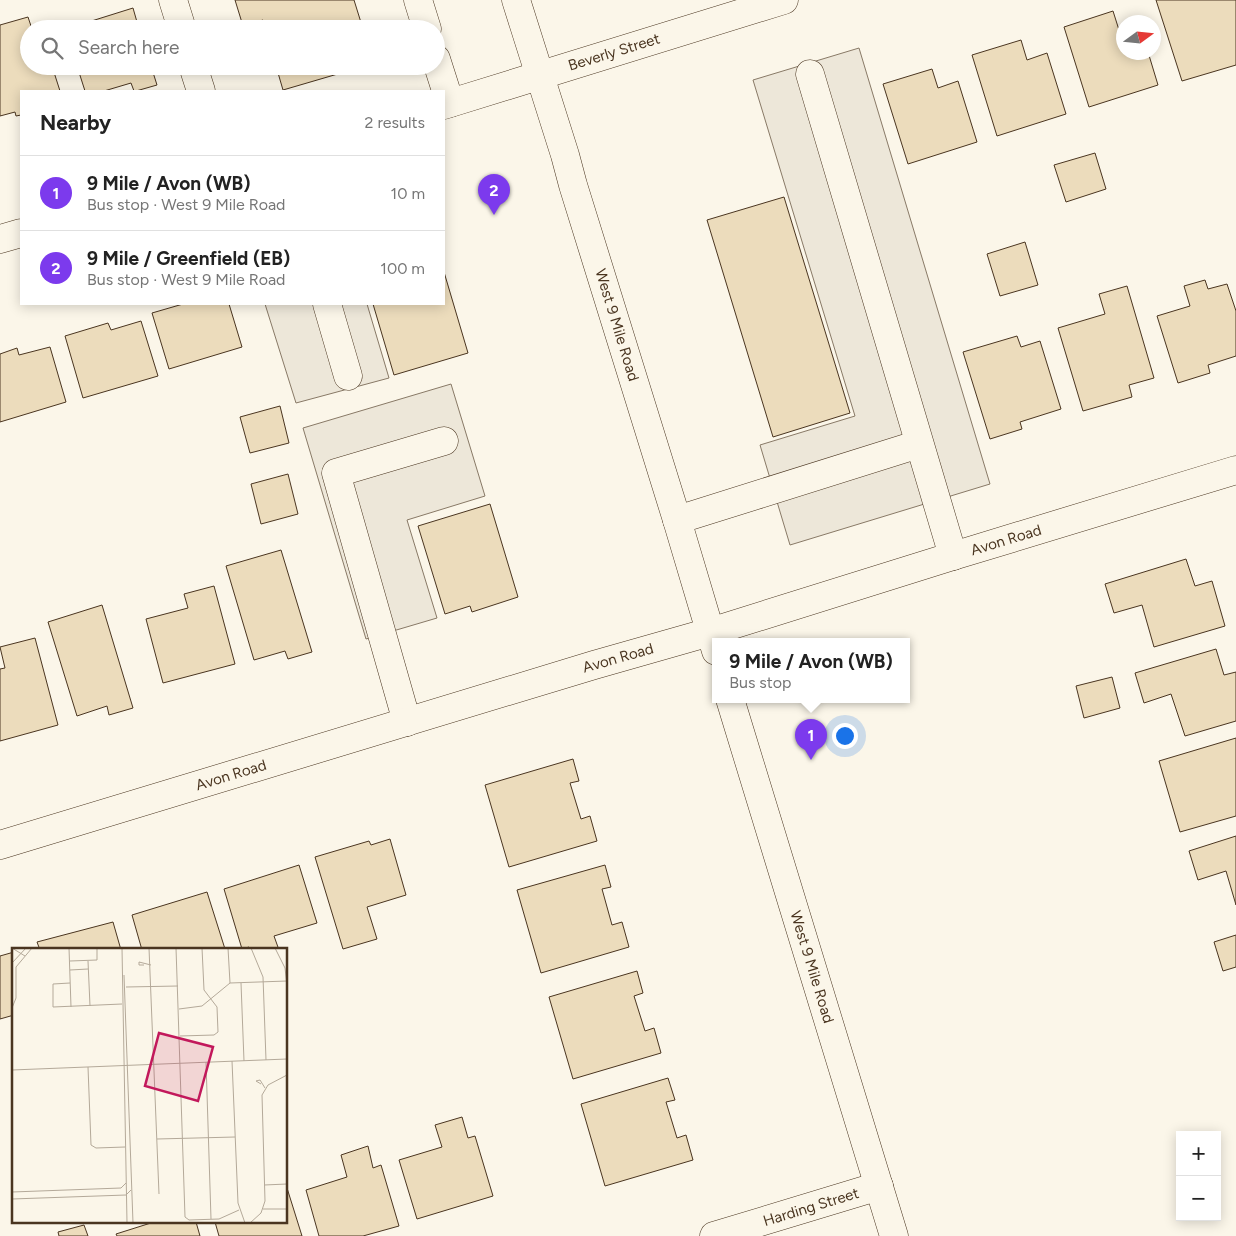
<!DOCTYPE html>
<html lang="en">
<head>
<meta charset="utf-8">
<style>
  :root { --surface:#fff; --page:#f2f2f2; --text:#222; --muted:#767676; --line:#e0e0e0; --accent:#7c3aed }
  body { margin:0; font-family:Figtree,sans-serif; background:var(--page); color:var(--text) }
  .controls { position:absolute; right:15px; bottom:15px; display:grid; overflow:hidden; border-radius:0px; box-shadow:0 2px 12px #0003 }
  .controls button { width:45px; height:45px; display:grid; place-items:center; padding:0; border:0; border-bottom:1px solid var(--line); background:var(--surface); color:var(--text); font:25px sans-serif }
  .compass { position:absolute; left:1116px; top:15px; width:45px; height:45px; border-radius:50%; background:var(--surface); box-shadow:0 2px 12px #0003; rotate:75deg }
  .you { position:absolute; left:844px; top:735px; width:18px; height:18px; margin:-12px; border:4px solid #fff; border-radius:50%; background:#1a73e8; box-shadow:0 0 0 8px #1a73e833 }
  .badge { display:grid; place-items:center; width:32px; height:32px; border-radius:50%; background:var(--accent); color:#fff; font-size:16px; font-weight:700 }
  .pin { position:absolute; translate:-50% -41px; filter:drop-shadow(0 1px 2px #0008) }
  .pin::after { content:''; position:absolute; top:26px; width:18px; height:15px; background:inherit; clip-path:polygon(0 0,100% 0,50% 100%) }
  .popup { position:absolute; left:712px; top:638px; width:198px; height:65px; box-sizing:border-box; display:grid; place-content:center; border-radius:0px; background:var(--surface); filter:drop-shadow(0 1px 4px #0005); font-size:16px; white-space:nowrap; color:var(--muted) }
  .popup b { font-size:19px; color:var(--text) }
  .popup::after { content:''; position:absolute; left:50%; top:100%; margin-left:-10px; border:10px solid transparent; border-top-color:var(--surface) }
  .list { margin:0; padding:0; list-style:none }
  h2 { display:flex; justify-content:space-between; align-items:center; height:65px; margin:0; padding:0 20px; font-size:21px }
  h2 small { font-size:16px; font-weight:400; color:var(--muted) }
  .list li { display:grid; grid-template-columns:32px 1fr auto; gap:15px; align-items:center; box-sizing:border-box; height:75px; padding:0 20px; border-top:1px solid var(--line) }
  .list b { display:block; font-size:19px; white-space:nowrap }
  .list p { margin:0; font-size:16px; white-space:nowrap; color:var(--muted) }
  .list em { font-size:16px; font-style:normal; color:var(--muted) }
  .icon { flex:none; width:28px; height:28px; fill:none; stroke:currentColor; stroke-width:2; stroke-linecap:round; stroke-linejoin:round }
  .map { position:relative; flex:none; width:1236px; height:1236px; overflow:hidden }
  .search { position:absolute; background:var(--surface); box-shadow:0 2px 12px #0003; left:20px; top:20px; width:425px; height:55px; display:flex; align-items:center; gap:12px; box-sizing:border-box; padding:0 18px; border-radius:28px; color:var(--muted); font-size:19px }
  .panel { position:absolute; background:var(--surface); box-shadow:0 2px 12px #0003; left:20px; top:90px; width:425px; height:215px; border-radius:0px }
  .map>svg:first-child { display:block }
  .parking { fill:#ede7d9; stroke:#887966 }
  .building { fill:#ecdcbc; stroke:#4a3520 }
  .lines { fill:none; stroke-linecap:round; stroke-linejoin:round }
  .minor-casing { stroke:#4a3520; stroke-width:29 }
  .major-casing { stroke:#4a3520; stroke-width:29 }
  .minor { stroke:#fbf6e9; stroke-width:28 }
  .major { stroke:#fbf6e9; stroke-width:28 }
  .labels { text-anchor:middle; stroke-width:4; stroke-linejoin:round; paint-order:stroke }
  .street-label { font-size:15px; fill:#4a3520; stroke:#fbf6e9 }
  .inset-road { fill:none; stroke:#b4a999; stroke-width:1 }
  .view { fill:#c2185b; fill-opacity:0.15; stroke:#c2185b; stroke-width:2.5 }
  .inset-edge { fill:none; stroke:#4a3520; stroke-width:2.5 }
</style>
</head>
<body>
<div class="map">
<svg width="1236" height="1236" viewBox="0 0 1236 1236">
  <rect width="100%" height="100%" fill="#fbf6e9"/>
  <g class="parking">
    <path d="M 859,48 L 990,484 L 790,545 L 760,445 L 855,416 L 753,80 Z"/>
    <path d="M 265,304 L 367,304 L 389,378 L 296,403 Z"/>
    <path d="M 451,384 L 485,496 L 407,520 L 437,618 L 366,639 L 303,428 Z"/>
  </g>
  <g class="building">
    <path d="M 235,0 L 354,0 L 363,29 L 266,29 L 263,20 L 243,26 Z"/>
    <path d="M 1156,0 L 1236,0 L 1236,65 L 1182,81 Z"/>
    <path d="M 133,8 L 139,29 L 66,29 Z"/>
    <path d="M 1113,11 L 1119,30 L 1124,29 L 1124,52 L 1148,52 L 1158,85 L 1089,107 L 1064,27 Z"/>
    <path d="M 28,17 L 32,29 L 29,29 L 29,66 L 52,66 L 60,91 L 21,91 L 21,115 L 16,116 L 15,112 L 0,116 L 0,25 Z"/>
    <path d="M 1021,40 L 1027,60 L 1047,53 L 1066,114 L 997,136 L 972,55 Z"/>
    <path d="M 77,66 L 151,66 L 157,85 L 136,91 L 134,91 L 131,83 L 104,91 L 85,91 Z"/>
    <path d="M 276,66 L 365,66 L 283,90 Z"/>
    <path d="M 932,69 L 938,88 L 958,81 L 977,142 L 908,164 L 883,84 Z"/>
    <path d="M 1095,153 L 1106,189 L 1066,202 L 1054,165 Z"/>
    <path d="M 784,197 L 850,413 L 773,437 L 707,220 Z"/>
    <path d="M 1025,242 L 1038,285 L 1000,296 L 987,254 Z"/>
    <path d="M 444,272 L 468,353 L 394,375 L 373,304 L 444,304 Z"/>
    <path d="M 1205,280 L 1208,289 L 1227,284 L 1236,311 L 1236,356 L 1208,365 L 1210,373 L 1178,383 L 1157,316 L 1190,306 L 1184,286 Z"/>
    <path d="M 1127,286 L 1154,378 L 1129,385 L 1132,397 L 1083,411 L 1058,328 L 1105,314 L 1099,294 Z"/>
    <path d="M 183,304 L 229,304 L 242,347 L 169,369 L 152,313 Z"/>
    <path d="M 141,321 L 158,376 L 83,398 L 65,336 L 108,323 L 111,330 Z"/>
    <path d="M 1017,336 L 1021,347 L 1040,341 L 1061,409 L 1020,422 L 1022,429 L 990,439 L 963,352 Z"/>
    <path d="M 50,347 L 66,402 L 0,422 L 0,354 L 17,348 L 19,355 Z"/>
    <path d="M 280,406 L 289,443 L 250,453 L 240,417 Z"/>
    <path d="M 288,474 L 298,514 L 261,524 L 251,484 Z"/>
    <path d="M 490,504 L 518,597 L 472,612 L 470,606 L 445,614 L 418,526 Z"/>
    <path d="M 281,550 L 312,652 L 288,659 L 285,651 L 254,660 L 226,566 Z"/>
    <path d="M 1186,559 L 1195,586 L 1212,581 L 1225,626 L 1154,647 L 1142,605 L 1114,613 L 1105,584 Z"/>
    <path d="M 214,586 L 235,664 L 163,683 L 146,619 L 188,608 L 184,594 Z"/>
    <path d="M 102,605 L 133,708 L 109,715 L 107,706 L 77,716 L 48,622 Z"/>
    <path d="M 35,638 L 58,725 L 0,741 L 0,669 L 5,668 L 0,647 Z"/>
    <path d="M 1216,649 L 1224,675 L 1236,672 L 1236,721 L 1185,736 L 1171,694 L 1144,703 L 1135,673 Z"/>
    <path d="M 1112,677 L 1120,708 L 1084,718 L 1076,686 Z"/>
    <path d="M 1236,738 L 1236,816 L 1180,832 L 1159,761 Z"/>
    <path d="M 573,759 L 579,781 L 570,783 L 581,819 L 590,816 L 597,841 L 509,867 L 485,785 Z"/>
    <path d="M 1236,836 L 1236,905 L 1226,871 L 1198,880 L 1189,851 Z"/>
    <path d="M 390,839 L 406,895 L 367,907 L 377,939 L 343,949 L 315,857 L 369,841 L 371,845 Z"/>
    <path d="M 299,865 L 317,923 L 274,936 L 279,950 L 250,950 L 249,947 L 242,949 L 224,889 Z"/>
    <path d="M 605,865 L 611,887 L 602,889 L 612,925 L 622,922 L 629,947 L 541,973 L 517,890 Z"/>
    <path d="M 207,892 L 225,949 L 142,950 L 132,915 Z"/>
    <path d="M 113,922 L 121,950 L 40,950 L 37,942 Z"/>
    <path d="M 1236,935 L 1236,967 L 1223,971 L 1214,942 Z"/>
    <path d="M 14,952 L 14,1015 L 0,1019 L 0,956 Z"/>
    <path d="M 637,971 L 643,993 L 634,996 L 645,1031 L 654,1028 L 661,1053 L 573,1079 L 549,997 Z"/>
    <path d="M 668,1078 L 675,1100 L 666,1102 L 677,1138 L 686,1135 L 693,1160 L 605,1186 L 581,1104 Z"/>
    <path d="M 462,1117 L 468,1138 L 475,1136 L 493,1196 L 417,1219 L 399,1160 L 442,1147 L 435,1125 Z"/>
    <path d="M 368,1146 L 373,1168 L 381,1165 L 399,1226 L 363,1236 L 319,1236 L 306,1190 L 347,1177 L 341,1155 Z"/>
    <path d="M 286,1188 L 287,1188 L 302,1236 L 219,1236 L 215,1222 L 286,1222 Z"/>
    <path d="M 154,1222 L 196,1222 L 200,1236 L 117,1236 L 116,1234 Z"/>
    <path d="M 84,1225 L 88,1236 L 59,1236 L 58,1232 Z"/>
  </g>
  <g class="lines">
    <g class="minor-casing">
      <g id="minor">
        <path d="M 173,0 L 182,29"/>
        <path d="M 418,0 L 427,29"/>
        <path d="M 436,59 L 450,103"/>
        <path d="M 193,66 L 201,91"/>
        <path d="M 810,74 L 953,556"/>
        <path d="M 444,105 L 784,0"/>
        <path d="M 0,239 L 21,233"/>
        <path d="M 327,304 L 348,376"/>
        <path d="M 677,520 L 919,444"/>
        <path d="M 407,722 L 336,473 L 444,441"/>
        <path d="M 0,845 L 594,665 L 710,632 L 953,556 L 1236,470"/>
        <path d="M 714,1236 L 879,1186"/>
      </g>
    </g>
    <g class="major-casing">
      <g id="major">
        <path d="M 516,0 L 565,155 L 573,185 L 677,520 L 716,651"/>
        <path d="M 730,699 L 894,1236"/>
      </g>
    </g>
    <use href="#minor" class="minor"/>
    <use href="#major" class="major"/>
  </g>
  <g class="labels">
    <g class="street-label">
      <text transform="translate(614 52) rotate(-17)" y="5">Beverly Street</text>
      <text transform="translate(617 325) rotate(73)" y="5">West 9 Mile Road</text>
      <text transform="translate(1006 540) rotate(-17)" y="5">Avon Road</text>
      <text transform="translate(618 658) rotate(-16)" y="5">Avon Road</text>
      <text transform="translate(231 775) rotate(-17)" y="5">Avon Road</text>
      <text transform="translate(812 967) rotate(73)" y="5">West 9 Mile Road</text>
      <text transform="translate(811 1207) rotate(-17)" y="5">Harding Street</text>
    </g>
  </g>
  <g transform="translate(12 948)">
    <rect width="275" height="275" fill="#fbf6e9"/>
    <path class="inset-road" d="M 0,0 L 13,8M 57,0 L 59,59M 110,0 L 115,275M 137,0 L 147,246M 164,0 L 173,269 L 177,272 L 207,271 L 227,262M 216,0 L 218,35M 239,0 L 251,29 L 254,112M 263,0 L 273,20 L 275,37M 58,13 L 85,12 L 85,0M 76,13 L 78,58M 0,15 L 14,0M 132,17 L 127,17 L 127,14 L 139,17M 58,22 L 76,21M 112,27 L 121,275M 58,35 L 41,36 L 41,59 L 110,56M 229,35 L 232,113M 114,39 L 166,38M 0,60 L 4,50 L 4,19 L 20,0M 167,61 L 190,58 L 218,35 L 275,33M 168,88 L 202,87 L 206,84 L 205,59 L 192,42 L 190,0M 220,113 L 226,255 L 233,275M 194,114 L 199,271M 76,119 L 79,197 L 84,200 L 113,199M 0,122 L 275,111M 249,136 L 244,133 L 248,132 L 253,140M 145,191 L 223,189M 252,237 L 275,236M 0,244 L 109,240 L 114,235M 0,251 L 114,247 L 119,242M 251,261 L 275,261M 238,275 L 249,265 L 253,253 L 250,147 L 256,137 L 275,127"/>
    <path class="view" d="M 147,85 L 201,99 L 186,153 L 133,138 Z"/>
    <rect width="275" height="275" class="inset-edge"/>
  </g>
</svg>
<div class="controls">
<button>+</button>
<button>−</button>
</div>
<svg class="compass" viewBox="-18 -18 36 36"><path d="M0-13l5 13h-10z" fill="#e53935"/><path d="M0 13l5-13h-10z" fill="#767676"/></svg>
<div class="you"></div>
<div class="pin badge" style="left:811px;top:760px">1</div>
<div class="popup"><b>9 Mile / Avon (WB)</b>Bus stop</div>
<div class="pin badge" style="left:494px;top:215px">2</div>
<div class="search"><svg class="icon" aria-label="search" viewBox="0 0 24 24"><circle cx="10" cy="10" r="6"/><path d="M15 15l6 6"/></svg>Search here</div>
<section class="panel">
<h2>Nearby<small>2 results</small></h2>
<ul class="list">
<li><span class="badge">1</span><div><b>9 Mile / Avon (WB)</b><p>Bus stop · West 9 Mile Road</p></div><em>10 m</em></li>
<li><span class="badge">2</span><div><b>9 Mile / Greenfield (EB)</b><p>Bus stop · West 9 Mile Road</p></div><em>100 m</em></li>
</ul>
</section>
</div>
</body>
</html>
